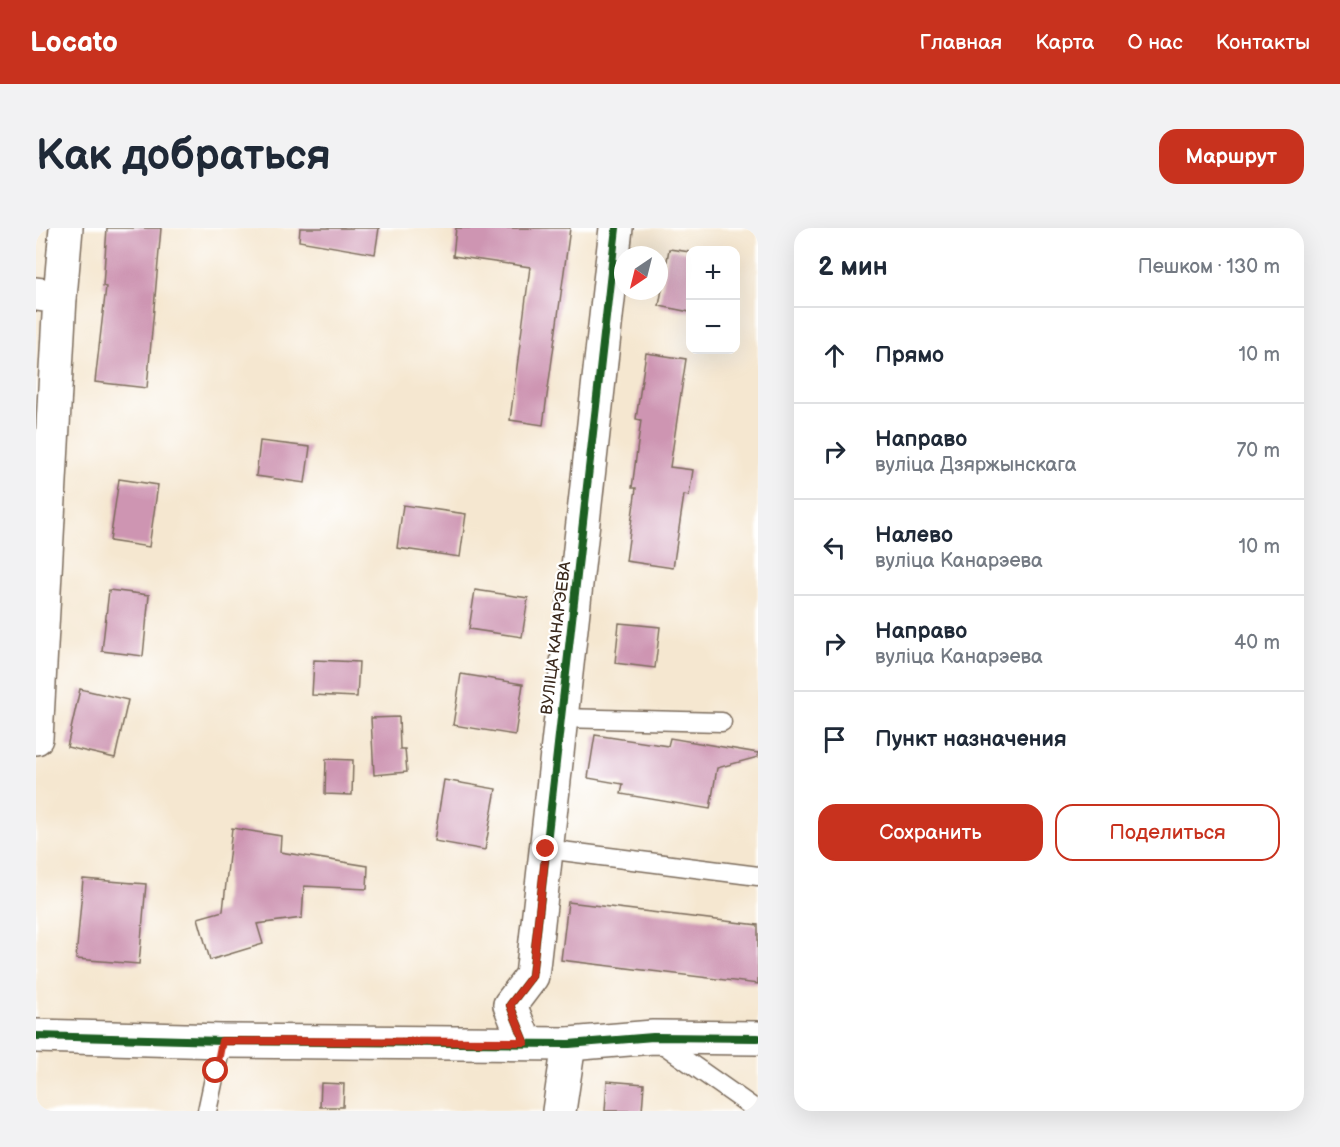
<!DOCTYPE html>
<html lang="ru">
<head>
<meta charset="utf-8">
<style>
  :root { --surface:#fff; --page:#f2f2f3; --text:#1f2937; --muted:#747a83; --line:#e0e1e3; --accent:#c8321e }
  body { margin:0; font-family:"Balsamiq Sans",sans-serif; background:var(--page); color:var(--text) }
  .controls { position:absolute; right:18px; top:18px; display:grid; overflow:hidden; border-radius:12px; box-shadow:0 6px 24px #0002 }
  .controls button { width:54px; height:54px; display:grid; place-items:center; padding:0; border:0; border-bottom:2px solid var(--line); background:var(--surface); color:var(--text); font:30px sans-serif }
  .compass { position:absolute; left:578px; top:18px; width:54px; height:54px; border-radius:50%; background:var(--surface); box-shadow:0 6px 24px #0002; rotate:215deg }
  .stop { position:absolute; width:18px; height:18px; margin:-14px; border:4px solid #c8321e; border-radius:50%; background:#fff }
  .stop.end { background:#c8321e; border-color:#fff; box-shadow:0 2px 6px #0008 }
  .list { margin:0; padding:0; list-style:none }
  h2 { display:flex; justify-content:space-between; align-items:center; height:78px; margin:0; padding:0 24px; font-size:26px }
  h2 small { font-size:20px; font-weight:400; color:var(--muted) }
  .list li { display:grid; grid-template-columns:39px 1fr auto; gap:18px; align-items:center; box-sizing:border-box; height:96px; padding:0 24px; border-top:2px solid var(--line) }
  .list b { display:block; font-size:22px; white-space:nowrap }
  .list p { margin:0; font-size:20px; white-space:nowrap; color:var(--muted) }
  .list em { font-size:20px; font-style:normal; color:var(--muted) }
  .actions { display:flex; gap:12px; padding:18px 24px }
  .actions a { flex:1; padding:14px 0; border:2px solid var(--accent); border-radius:18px; text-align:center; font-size:21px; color:var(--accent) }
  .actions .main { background:var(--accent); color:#fff }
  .icon { flex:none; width:33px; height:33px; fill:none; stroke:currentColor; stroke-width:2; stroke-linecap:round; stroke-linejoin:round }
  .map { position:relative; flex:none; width:722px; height:883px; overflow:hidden; border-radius:18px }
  header { display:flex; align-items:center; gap:36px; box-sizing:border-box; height:84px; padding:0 30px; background:var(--accent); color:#fff }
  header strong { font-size:28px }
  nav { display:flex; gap:33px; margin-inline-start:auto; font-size:21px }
  .intro { display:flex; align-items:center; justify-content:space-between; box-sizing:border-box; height:144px; padding:0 36px }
  h1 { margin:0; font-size:42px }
  .button { padding:15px 27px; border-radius:18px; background:var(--accent); color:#fff; font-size:21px; font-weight:700 }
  main { display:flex; gap:36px; padding:0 36px }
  aside { flex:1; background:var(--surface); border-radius:18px; box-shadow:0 6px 24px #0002 }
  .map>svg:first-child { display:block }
  .building { fill:#ce95b2 }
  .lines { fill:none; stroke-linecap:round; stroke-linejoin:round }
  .service-casing { stroke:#7c6c5c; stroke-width:21 }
  .minor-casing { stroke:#7c6c5c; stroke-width:36 }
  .tertiary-casing { stroke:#7c6c5c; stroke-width:36 }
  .service { stroke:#fff; stroke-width:18 }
  .minor { stroke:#fff; stroke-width:33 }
  .tertiary { stroke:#fff; stroke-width:33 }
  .cycleway-casing { stroke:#fff; stroke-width:11 }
  .cycleway { stroke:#1b5e20; stroke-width:8 }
  .route { stroke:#c8321e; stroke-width:8 }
  .labels { text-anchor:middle; stroke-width:4.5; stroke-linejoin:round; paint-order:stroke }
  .street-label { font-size:16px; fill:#3b2a1e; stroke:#fff }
</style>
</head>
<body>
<header>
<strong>Locato</strong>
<nav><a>Главная</a><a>Карта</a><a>О нас</a><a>Контакты</a></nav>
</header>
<div class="intro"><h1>Как добраться</h1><a class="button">Маршрут</a></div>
<main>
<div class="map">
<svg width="722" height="883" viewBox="0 0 722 883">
  <rect width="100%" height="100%" fill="#fff"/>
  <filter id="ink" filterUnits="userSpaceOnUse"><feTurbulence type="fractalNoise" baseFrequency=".0167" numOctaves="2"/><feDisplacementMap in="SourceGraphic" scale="12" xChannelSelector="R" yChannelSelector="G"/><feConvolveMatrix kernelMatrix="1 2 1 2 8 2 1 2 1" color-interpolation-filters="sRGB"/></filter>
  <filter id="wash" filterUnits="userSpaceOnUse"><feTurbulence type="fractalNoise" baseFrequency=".008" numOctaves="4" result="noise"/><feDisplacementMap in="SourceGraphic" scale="24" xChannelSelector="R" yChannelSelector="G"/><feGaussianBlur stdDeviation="1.35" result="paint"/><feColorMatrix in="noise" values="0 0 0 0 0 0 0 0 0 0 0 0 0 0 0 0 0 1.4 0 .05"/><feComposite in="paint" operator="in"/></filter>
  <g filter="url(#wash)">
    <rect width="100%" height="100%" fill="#f5e7d0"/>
    <g id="blocks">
      <g class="building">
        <path d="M 71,0 L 125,0 L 111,160 L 59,154 L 70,59 L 67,58 Z"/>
        <path d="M 264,0 L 343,0 L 339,26 L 263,13 Z"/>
        <path d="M 420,0 L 534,0 L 507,197 L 474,192 L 494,39 L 417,28 Z"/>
        <path d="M 633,21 L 654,24 L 654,84 L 623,78 Z"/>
        <path d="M 610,125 L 650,131 L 634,239 L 657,242 L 653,268 L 648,267 L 637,340 L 590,333 L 600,260 L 596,260 L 605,192 L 600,191 Z"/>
        <path d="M 224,213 L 274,219 L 269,255 L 220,248 Z"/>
        <path d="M 83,251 L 122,257 L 113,319 L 74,313 Z"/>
        <path d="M 367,277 L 430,286 L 424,329 L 361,320 Z"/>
        <path d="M 73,362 L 113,367 L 107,428 L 66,423 Z"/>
        <path d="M 439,362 L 492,370 L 486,409 L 433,401 Z"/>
        <path d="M 583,395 L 624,399 L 619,440 L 579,435 Z"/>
        <path d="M 278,432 L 323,434 L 321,469 L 276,467 Z"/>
        <path d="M 425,446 L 487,456 L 479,507 L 417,497 Z"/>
        <path d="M 44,461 L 92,472 L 79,530 L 31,519 Z"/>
        <path d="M 363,489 L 364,521 L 369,521 L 371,544 L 338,547 L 335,490 Z"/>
        <path d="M 559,507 L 632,518 L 634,510 L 722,525 L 722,529 L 681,540 L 674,581 L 585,566 L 587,556 L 552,550 Z"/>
        <path d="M 290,531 L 317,532 L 316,567 L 289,566 Z"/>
        <path d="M 408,552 L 460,561 L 449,622 L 398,613 Z"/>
        <path d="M 196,600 L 245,608 L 244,624 L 332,638 L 331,661 L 268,658 L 266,690 L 221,696 L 227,716 L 174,732 L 162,690 L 187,683 Z"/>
        <path d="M 47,651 L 110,656 L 103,736 L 40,731 Z"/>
        <path d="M 532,674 L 722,697 L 722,756 L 525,732 Z"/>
        <path d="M 571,853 L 608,856 L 606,883 L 569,883 Z"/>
        <path d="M 285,855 L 308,856 L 307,879 L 284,879 Z"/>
      </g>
    </g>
  </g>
  <g filter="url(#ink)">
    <use href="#blocks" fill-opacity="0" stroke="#7c6c5c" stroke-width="1.5"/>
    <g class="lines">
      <g class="service-casing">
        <g id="service">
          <path d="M 524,490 L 686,494"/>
          <path d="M 510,621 L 722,648"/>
          <path d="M 621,812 L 722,883"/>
          <path d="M 171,883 L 186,813"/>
        </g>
      </g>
      <g class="minor-casing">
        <g id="minor">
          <path d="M 24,69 L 30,0"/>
          <path d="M 489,814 L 474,777 L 496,748 L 580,0"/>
          <path d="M 523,883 L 533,816"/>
        </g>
      </g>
      <g class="tertiary-casing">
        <g id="tertiary">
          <path d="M 0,66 L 24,69 L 0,510"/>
          <path d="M 0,808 L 186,813 L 533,816 L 617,809 L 722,810"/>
        </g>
      </g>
      <use href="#service" class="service"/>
      <use href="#minor" class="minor"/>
      <use href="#tertiary" class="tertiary"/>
      <g class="cycleway-casing">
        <g id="cycleway">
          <path d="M 0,808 L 186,813 L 533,816 L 617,809 L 722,810"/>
          <path d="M 489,814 L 474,777 L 496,748 L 580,0"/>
        </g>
      </g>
      <use href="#cycleway" class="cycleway"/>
    </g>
  </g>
  <g class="lines" filter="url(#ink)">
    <path class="route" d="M 180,843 L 186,813 L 489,814 L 474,777 L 496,748 L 510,621"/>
  </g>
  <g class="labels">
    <g class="street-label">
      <text transform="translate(519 410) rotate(-83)" y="6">ВУЛІЦА КАНАРЭЕВА</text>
    </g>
  </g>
</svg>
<div class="controls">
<button>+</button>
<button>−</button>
</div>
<svg class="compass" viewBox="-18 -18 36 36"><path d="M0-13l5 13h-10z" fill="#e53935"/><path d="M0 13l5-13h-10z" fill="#747a83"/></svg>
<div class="stop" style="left:180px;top:843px"></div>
<div class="stop end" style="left:510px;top:621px"></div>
</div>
<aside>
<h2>2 мин<small>Пешком · 130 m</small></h2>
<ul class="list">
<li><svg class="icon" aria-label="ahead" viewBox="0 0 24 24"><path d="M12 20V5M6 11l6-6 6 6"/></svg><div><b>Прямо</b></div><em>10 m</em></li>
<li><svg class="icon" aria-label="right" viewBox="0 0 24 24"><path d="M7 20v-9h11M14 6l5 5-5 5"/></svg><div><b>Направо</b><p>вуліца Дзяржынскага</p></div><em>70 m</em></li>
<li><svg class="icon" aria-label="left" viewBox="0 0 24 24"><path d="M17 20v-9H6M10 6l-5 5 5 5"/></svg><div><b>Налево</b><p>вуліца Канарэева</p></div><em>10 m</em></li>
<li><svg class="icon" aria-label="right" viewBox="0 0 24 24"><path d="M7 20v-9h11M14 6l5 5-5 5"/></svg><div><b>Направо</b><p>вуліца Канарэева</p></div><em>40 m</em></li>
<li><svg class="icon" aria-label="arrive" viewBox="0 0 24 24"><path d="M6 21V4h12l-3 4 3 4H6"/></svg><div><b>Пункт назначения</b></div></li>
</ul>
<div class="actions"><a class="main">Сохранить</a><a>Поделиться</a></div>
</aside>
</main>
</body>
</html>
